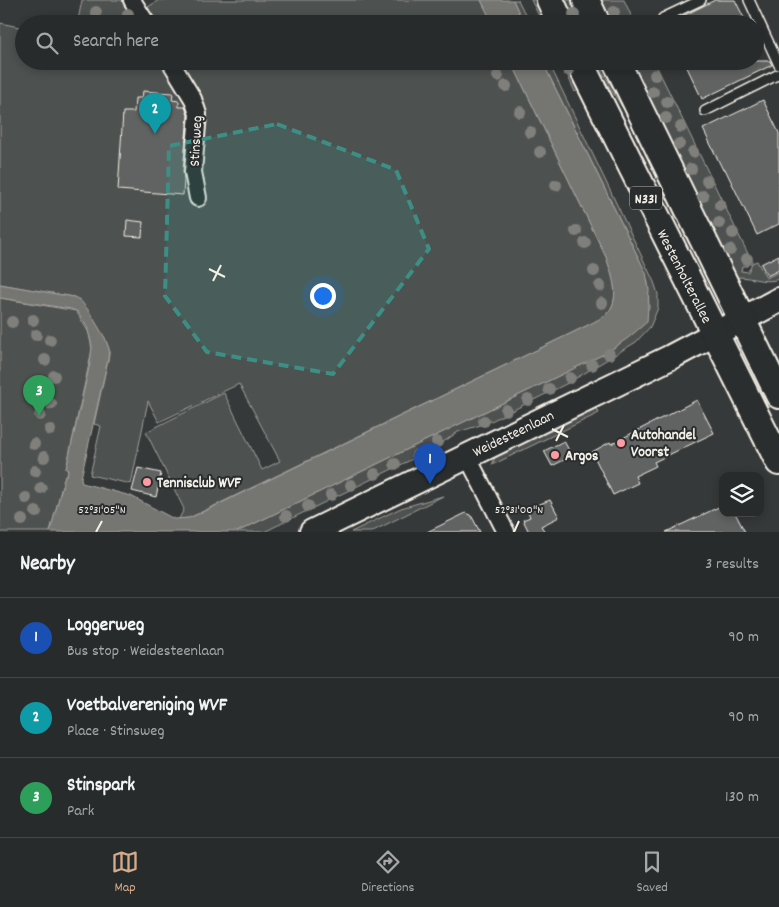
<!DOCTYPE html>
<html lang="en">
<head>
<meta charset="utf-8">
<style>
  :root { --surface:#282b2b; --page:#343737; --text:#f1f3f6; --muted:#a5a7a9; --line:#444747; --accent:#d6ab8b }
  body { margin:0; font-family:Dekko,sans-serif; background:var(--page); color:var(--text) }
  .controls { position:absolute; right:15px; bottom:15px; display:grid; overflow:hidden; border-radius:10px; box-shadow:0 2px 8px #0003 }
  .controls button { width:45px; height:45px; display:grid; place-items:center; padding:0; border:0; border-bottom:1px solid var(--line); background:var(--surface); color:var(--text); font:25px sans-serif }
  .you { position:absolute; left:322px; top:295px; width:18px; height:18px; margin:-12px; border:4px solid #fff; border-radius:50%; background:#1a73e8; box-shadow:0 0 0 8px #1a73e833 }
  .badge { display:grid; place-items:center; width:32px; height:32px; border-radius:50%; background:var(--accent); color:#fff; font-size:16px; font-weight:700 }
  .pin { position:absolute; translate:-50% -41px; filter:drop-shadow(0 1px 2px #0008) }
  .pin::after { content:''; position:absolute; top:26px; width:18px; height:15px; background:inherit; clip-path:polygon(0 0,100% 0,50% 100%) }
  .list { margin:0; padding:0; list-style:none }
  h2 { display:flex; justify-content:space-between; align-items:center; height:65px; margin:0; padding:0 20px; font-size:21px }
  h2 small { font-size:16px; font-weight:400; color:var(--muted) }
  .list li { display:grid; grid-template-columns:32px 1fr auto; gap:15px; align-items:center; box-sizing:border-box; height:80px; padding:0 20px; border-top:1px solid var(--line) }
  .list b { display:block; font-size:19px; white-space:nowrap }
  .list p { margin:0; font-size:16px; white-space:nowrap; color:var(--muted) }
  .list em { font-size:16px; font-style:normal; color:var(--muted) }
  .icon { flex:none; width:28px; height:28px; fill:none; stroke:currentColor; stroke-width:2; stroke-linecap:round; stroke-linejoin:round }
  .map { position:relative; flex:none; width:779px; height:532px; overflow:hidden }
  .search { position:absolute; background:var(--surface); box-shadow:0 2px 8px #0003; left:15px; right:15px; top:15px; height:55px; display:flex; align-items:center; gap:12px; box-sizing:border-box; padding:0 18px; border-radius:28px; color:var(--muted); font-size:19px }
  .sheet { height:305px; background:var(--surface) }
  nav { display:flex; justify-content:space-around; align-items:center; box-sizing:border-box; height:70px; border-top:1px solid var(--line); background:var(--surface); font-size:14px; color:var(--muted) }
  nav a { display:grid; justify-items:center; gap:2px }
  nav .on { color:var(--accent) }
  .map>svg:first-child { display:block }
  .green { fill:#4e514f; stroke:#a1a19c }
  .water { fill:#757572; stroke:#a8a7a1 }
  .building { fill:#616362; stroke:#f4f1e8 }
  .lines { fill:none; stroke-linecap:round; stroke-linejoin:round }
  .lane-casing { stroke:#f4f1e8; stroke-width:12 }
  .street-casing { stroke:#f4f1e8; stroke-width:20 }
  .secondary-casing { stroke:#f4f1e8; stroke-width:28 }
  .primary-casing { stroke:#f4f1e8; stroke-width:30 }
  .lane { stroke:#2a2d2e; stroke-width:9 }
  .street { stroke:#2a2d2e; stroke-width:16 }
  .secondary { stroke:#2a2d2e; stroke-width:24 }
  .primary { stroke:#2a2d2e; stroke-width:26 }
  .tree { fill:#7f7f7c }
  .marked { fill:#3d8f86; fill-opacity:0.2; stroke:#3d8f86; stroke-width:4; stroke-dasharray:10 6; stroke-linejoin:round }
  .ticks { fill:none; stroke:#f4f1e8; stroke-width:2 }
  .poi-dot { fill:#ff9aa2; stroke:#2a2d2e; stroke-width:2 }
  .labels { text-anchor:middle; stroke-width:4; stroke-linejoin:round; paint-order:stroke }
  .shield { fill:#2a2d2e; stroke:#b7b6b0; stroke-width:1 }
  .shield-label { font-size:14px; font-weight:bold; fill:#f4f1e8 }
  .street-label { font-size:15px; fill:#f4f1e8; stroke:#2a2d2e }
  .poi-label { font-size:15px; font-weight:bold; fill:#f4f1e8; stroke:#2a2d2e; text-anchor:start }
  .ticks-label { font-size:12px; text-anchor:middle; fill:#f4f1e8; stroke:#2a2d2e; stroke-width:4; stroke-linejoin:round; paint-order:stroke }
</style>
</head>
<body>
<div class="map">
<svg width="779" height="532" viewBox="0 0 779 532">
  <rect width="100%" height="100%" fill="#363939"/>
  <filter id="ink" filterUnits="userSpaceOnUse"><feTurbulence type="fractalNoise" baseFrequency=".02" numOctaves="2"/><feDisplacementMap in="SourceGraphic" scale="10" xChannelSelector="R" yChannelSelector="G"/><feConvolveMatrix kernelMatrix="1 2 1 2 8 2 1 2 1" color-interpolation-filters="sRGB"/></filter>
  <g filter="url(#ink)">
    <g class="green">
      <path d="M 82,0 L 124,0 L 141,24 L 97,24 L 78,20 Z"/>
      <path d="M 159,0 L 481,0 L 493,24 L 154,24 L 146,10 L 148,7 Z"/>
      <path d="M 513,0 L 518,0 L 530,24 L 524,24 Z"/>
      <path d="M 531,0 L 542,0 L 554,24 L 543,24 Z"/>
      <path d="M 561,0 L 577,0 L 588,24 L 572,24 Z"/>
      <path d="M 595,0 L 624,0 L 635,24 L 607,24 Z"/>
      <path d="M 0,23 L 24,28 L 24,61 L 511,61 L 606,257 C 612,275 623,302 604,316 C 597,321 588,325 580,329 L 189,518 L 179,519 L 184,509 L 146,432 L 224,393 L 262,470 L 280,461 L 239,384 L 159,422 L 148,401 L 131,484 L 90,475 L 101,426 L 94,424 L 109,355 L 109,349 L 105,338 L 74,297 L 0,284 Z"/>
      <path d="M 542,61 L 548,61 L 654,282 L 658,294 L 658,308 L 650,327 L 636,342 L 568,383 L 487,423 L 458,432 L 433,449 L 264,532 L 237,532 L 608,352 L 649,308 L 648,283 L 639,259 Z"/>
      <path d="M 561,61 L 571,61 L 581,89 L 575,92 Z"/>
      <path d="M 593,61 L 596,61 L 622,103 L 689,242 L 695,241 L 689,244 L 624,110 Z"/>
      <path d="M 625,61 L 654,61 L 751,260 L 747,266 L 742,266 L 741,271 L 748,272 L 752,263 L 757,261 L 766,278 L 779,272 L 779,279 C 763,285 748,274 731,278 Z"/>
      <path d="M 0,298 L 76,311 L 89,333 L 92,350 L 66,469 L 68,470 L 67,475 L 65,475 L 50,532 L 0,532 Z"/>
      <path d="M 597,408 L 599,413 L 492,465 L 496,455 L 549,426 Z"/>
      <path d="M 443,496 L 371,532 L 351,532 L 401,508 Z"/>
    </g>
    <g class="water">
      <path d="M 481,0 L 513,0 L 524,24 L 493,24 Z"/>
      <path d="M 511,61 L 542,61 L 646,273 L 649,290 L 647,322 L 628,338 L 608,352 L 237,532 L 50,532 L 65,475 L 67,475 L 68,470 L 66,469 L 90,363 L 92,346 L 87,327 L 78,312 L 71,309 L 0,298 L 0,284 L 74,297 L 80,300 L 89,311 L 105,338 L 109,349 L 108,359 L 81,478 L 82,483 L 131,496 L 174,519 L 189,518 L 207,510 L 580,329 C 588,325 597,321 604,316 C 623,302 612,275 606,257 Z"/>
    </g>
    <g class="building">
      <path d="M 715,0 L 735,0 L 747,24 L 667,24 Z"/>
      <path d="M 684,61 L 770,61 L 772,65 L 702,99 Z"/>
      <path d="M 143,91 L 173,93 L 172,100 L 179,101 L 179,107 L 185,107 L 188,115 L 183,171 L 184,180 L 183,195 L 118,190 L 123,112 L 134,112 L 135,98 L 142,98 Z"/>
      <path d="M 763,100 L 779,133 L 779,224 L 757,235 L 725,169 L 723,170 L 703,129 Z"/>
      <path d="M 127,220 L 143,222 L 142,237 L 126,236 Z"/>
      <path d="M 779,255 L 779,270 L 767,276 L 761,264 Z"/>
      <path d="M 697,400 L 714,433 L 654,462 L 656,466 L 635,476 L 638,483 L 613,495 L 592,452 L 610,442 L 611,444 Z"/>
      <path d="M 564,441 L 572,456 L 552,466 L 544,451 Z"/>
      <path d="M 138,468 L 161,473 L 156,497 L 132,491 Z"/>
      <path d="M 550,500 L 559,517 L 541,526 L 545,532 L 529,532 L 523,520 L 530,517 L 527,509 Z"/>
      <path d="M 723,505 L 723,513 L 735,513 L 745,532 L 666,532 Z"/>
      <path d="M 466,513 L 471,515 L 480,532 L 427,532 Z"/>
    </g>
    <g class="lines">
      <g class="lane-casing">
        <g id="lane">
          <path d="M 749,0 L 779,65"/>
          <path d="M 663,18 L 701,0"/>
          <path d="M 705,111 L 779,74"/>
        </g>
      </g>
      <g class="street-casing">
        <g id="street">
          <path d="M 132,0 L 147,24"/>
          <path d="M 170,61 L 193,99 L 198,114 L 193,172 L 198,198"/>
          <path d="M 467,456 L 506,532"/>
        </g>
      </g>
      <g class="secondary-casing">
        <path id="secondary" d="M 312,532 L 671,357 L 779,300"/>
      </g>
      <g class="primary-casing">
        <g id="primary">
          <path d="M 550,0 L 561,24"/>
          <path d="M 586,0 L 597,24"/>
          <path d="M 579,61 L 779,462"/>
          <path d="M 616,61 L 779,395"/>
        </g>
      </g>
      <use href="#lane" class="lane"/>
      <use href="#street" class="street"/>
      <use href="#secondary" class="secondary"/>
      <use href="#primary" class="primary"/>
    </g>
    <g class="tree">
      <circle cx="96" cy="12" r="6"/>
      <circle cx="614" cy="12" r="6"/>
      <circle cx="128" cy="14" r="6"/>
      <circle cx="574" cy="14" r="6"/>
      <circle cx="568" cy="70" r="6"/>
      <circle cx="655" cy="75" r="6"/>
      <circle cx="498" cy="76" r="6"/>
      <circle cx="506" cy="86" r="6"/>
      <circle cx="653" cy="92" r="6"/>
      <circle cx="667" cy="102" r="6"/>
      <circle cx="520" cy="112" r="6"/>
      <circle cx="666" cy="118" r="6"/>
      <circle cx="681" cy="127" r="6"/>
      <circle cx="530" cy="132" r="6"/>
      <circle cx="679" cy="144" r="6"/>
      <circle cx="540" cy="152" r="6"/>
      <circle cx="693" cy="152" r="6"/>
      <circle cx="691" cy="169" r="6"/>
      <circle cx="707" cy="181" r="6"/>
      <circle cx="556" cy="185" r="6"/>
      <circle cx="703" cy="196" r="6"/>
      <circle cx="720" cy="205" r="6"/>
      <circle cx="719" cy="223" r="6"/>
      <circle cx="576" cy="231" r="6"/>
      <circle cx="733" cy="233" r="6"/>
      <circle cx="585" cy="243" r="6"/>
      <circle cx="730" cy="250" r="6"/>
      <circle cx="747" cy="259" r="6"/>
      <circle cx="594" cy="271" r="6"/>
      <circle cx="600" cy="286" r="6"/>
      <circle cx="602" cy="303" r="6"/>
      <circle cx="33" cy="320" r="6"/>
      <circle cx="12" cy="322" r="6"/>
      <circle cx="36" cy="335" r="6"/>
      <circle cx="50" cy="340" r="6"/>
      <circle cx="609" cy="354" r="6"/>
      <circle cx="45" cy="360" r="6"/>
      <circle cx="592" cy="365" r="6"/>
      <circle cx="54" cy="376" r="6"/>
      <circle cx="570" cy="378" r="6"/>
      <circle cx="38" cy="388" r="6"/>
      <circle cx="549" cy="389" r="6"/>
      <circle cx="528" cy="400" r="6"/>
      <circle cx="51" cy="404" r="6"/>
      <circle cx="506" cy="410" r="6"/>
      <circle cx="40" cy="415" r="6"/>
      <circle cx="484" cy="421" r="6"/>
      <circle cx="50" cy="430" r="6"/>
      <circle cx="437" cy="442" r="6"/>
      <circle cx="34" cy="444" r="6"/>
      <circle cx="417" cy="455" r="6"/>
      <circle cx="44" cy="457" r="6"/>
      <circle cx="395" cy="464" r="6"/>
      <circle cx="35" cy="471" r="6"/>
      <circle cx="375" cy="474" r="6"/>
      <circle cx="351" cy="485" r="6"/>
      <circle cx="41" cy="488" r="6"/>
      <circle cx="331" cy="495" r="6"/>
      <circle cx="26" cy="498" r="6"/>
      <circle cx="308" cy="506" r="6"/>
      <circle cx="36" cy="512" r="6"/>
      <circle cx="286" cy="516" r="6"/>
      <circle cx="22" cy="520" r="6"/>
    </g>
  </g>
  <path class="marked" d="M 277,124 L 396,170 L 429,249 L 333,374 L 207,352 L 165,296 L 169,146 Z"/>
  <path class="ticks" d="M 209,269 L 225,277M 213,281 L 221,265M 552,429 L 568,437M 556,441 L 564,425M 96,532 L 102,521M 514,532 L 519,521"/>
  <g class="poi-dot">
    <circle cx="621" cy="443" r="5"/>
    <circle cx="555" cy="455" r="5"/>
    <circle cx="147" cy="482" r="5"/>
  </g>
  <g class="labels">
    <rect class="shield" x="630" y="186.5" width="32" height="23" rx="4"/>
    <g class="shield-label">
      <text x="646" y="203">N331</text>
    </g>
    <g class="street-label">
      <text transform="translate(195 141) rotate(-87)" y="5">Stinsweg</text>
      <text transform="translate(685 276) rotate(63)" y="5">Westenholterallee</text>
      <text transform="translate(513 433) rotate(-26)" y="5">Weidesteenlaan</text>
    </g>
    <g class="poi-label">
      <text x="631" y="439">Autohandel<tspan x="631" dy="17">Voorst</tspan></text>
      <text x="565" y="460">Argos</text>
      <text x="157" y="487">Tennisclub WVF</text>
    </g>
  </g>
  <g class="ticks-label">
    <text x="102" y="513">52°31'05"N</text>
    <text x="519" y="513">52°31'00"N</text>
  </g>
</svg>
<div class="controls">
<button><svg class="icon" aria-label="layers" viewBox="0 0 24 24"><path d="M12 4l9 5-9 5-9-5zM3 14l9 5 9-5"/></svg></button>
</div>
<div class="you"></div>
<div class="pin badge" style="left:430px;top:484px;background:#1a4fb4">1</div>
<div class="pin badge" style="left:155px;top:134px;background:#0f9aa8">2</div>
<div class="pin badge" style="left:39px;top:416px;background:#2e9e5b">3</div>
<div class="search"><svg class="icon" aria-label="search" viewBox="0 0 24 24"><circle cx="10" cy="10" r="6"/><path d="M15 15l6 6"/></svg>Search here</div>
</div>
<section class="sheet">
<h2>Nearby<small>3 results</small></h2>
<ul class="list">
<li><span class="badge" style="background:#1a4fb4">1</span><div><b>Loggerweg</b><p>Bus stop · Weidesteenlaan</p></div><em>90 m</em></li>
<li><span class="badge" style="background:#0f9aa8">2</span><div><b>Voetbalvereniging WVF</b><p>Place · Stinsweg</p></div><em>90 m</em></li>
<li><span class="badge" style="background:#2e9e5b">3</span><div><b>Stinspark</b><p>Park</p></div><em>130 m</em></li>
</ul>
</section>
<nav>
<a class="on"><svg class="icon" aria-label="map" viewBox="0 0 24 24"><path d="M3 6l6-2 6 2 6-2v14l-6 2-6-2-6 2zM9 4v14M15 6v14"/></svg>Map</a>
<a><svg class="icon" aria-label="directions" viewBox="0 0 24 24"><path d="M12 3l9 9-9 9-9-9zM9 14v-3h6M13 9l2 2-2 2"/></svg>Directions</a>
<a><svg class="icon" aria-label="saved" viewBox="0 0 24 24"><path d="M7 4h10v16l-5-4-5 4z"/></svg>Saved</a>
</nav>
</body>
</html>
